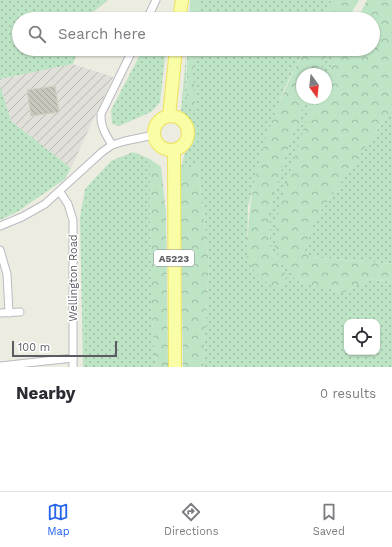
<!DOCTYPE html>
<html lang="en">
<head>
<meta charset="utf-8">
<style>
  :root { --surface:#fff; --page:#f2f2f3; --text:#2b2b33; --muted:#7c7c81; --line:#e1e1e2; --accent:#2563eb }
  body { margin:0; font-family:"Work Sans",sans-serif; background:var(--page); color:var(--text) }
  .controls { position:absolute; right:12px; bottom:12px; display:grid; overflow:hidden; border-radius:8px; box-shadow:0 1px 3px #0004 }
  .controls button { width:36px; height:36px; display:grid; place-items:center; padding:0; border:0; border-bottom:1px solid var(--line); background:var(--surface); color:var(--text); font:20px sans-serif }
  .compass { position:absolute; left:296px; top:68px; width:36px; height:36px; border-radius:50%; background:var(--surface); box-shadow:0 1px 3px #0004; rotate:165deg }
  .scale { position:absolute; left:12px; bottom:10px; width:105px; box-sizing:border-box; padding-left:4px; border:2px solid #5a5c62; border-top:0; font-size:11px; line-height:14px; white-space:nowrap; color:#5a5c62; -webkit-text-stroke:3px #fff; paint-order:stroke }
  .list { margin:0; padding:0; list-style:none }
  h2 { display:flex; justify-content:space-between; align-items:center; height:52px; margin:0; padding:0 16px; font-size:17px }
  h2 small { font-size:13px; font-weight:400; color:var(--muted) }
  .icon { flex:none; width:22px; height:22px; fill:none; stroke:currentColor; stroke-width:2; stroke-linecap:round; stroke-linejoin:round }
  .map { position:relative; flex:none; width:392px; height:367px; overflow:hidden }
  .search { position:absolute; background:var(--surface); box-shadow:0 1px 3px #0004; left:12px; right:12px; top:12px; height:44px; display:flex; align-items:center; gap:10px; box-sizing:border-box; padding:0 14px; border-radius:22px; color:var(--muted); font-size:15px }
  .sheet { height:124px; background:var(--surface) }
  nav { display:flex; justify-content:space-around; align-items:center; box-sizing:border-box; height:56px; border-top:1px solid var(--line); background:var(--surface); font-size:11px; color:var(--muted) }
  nav a { display:grid; justify-items:center; gap:2px }
  nav .on { color:var(--accent) }
  .map>svg:first-child { display:block }
  .industrial { fill:url(#industrial-furrows) }
  .grass { fill:url(#grass-dots); fill-rule:evenodd }
  .forest { fill:url(#forest-crowns) }
  .building { fill:url(#building-back-hatch); stroke:#d1cfc0 }
  .lines { fill:none; stroke-linecap:round; stroke-linejoin:round }
  .minor-casing { stroke:#b9bac0; stroke-width:9 }
  .primary-casing { stroke:#ede35a; stroke-width:14 }
  .minor { stroke:#fff; stroke-width:7 }
  .primary { stroke:#f9fda6; stroke-width:12 }
  .labels { text-anchor:middle; stroke-width:3; stroke-linejoin:round; paint-order:stroke }
  .shield { fill:#fff; stroke:#8c8d91; stroke-width:1 }
  .shield-label { font-size:10px; font-weight:bold; fill:#5a5c62 }
  .street-label { font-size:11px; fill:#5a5c62; stroke:#fff }
</style>
</head>
<body>
<div class="map">
<svg width="392" height="367" viewBox="0 0 392 367">
  <defs>
    <pattern id="industrial-furrows" width="10" height="10" patternUnits="userSpaceOnUse"><rect width="10" height="10" fill="#e0dfd9"/><path d="M-1 1l2-2M0 10L10 0M9 11l2-2" fill="none" stroke="#b9b8b3"/></pattern>
    <pattern id="grass-dots" width="8" height="8" patternUnits="userSpaceOnUse"><rect width="8" height="8" fill="#bee4c6"/><path d="M2 2h.1M6 6h.1" fill="none" stroke="#9dbca4" stroke-width="1.8" stroke-linecap="round"/></pattern>
    <pattern id="forest-crowns" width="20" height="18" patternUnits="userSpaceOnUse"><rect width="20" height="18" fill="#bee4c6"/><path d="M2 6a3 3 0 1 1 6 0M12 15a3 3 0 1 1 6 0" fill="none" stroke="#9dbca4"/></pattern>
    <pattern id="building-back-hatch" width="6" height="6" patternUnits="userSpaceOnUse"><rect width="6" height="6" fill="#c7c7be"/><path d="M-1 5l2 2M0 0l6 6M5-1l2 2" fill="none" stroke="#a5a59e"/></pattern>
  </defs>
  <rect width="100%" height="100%" fill="#edece1"/>
  <path class="industrial" d="M 73,64 L 113,77 L 71,168 L 11,121 L 0,85 L 0,79 Z"/>
  <g class="grass">
    <path d="M 0,0 L 108,0 L 91,14 L 89,19 L 19,19 L 19,49 L 78,49 L 73,64 L 0,79 Z"/>
    <path d="M 199,0 L 332,0 L 321,19 L 197,19 Z"/>
    <path d="M 143,49 L 166,49 L 160,102 L 151,112 L 119,126 L 112,124 L 111,110 Z"/>
    <path d="M 195,49 L 305,49 L 285,87 L 266,139 L 248,207 L 247,257 L 287,276 L 270,249 L 269,211 L 293,132 L 306,98 L 314,98 L 274,248 L 344,293 L 368,279 L 392,282 L 392,367 L 203,367 L 209,265 L 198,163 L 180,173 L 184,155 L 192,143 L 194,129 L 181,110 L 186,56 L 187,107 L 193,74 ZM 347,322 L 377,322 L 377,352 L 347,352 Z"/>
    <path d="M 331,49 L 341,49 L 326,76 L 326,74 L 317,74 Z"/>
    <path d="M 0,85 L 11,121 L 71,168 L 65,179 L 17,212 L 0,220 Z"/>
    <path d="M 392,109 L 392,264 L 310,257 L 304,249 L 315,219 Z"/>
    <path d="M 133,152 L 150,159 L 151,304 L 156,367 L 83,367 L 80,217 L 85,189 L 111,161 Z"/>
  </g>
  <g class="forest">
    <path d="M 190,0 L 199,0 L 197,19 L 189,19 Z"/>
    <path d="M 332,0 L 359,0 L 348,19 L 321,19 Z"/>
    <path d="M 367,0 L 392,0 L 392,109 L 315,219 L 304,249 L 310,257 L 392,264 L 392,282 L 368,279 L 344,293 L 296,281 L 274,248 L 279,207 L 312,102 L 314,98 L 326,98 L 326,76 L 341,49 L 373,49 L 373,19 L 357,19 Z"/>
    <path d="M 187,49 L 195,49 L 193,74 L 196,110 L 187,107 Z"/>
    <path d="M 305,49 L 331,49 L 317,74 L 302,74 L 302,98 L 306,98 L 293,132 L 269,211 L 270,249 L 287,276 L 279,291 C 266,283 253,273 248,259 C 245,252 247,241 248,234 C 250,169 275,106 305,49 Z"/>
    <path d="M 150,159 L 161,167 L 166,213 L 168,367 L 156,367 L 151,304 Z"/>
    <path d="M 198,163 L 209,265 L 203,367 L 183,367 L 180,173 Z"/>
  </g>
  <path class="building" d="M 55,86 L 59,112 L 31,116 L 27,90 Z"/>
  <g class="lines">
    <g class="minor-casing">
      <g id="minor">
        <path d="M 147,19 L 156,0"/>
        <path d="M 112,145 C 106,135 100,126 101,114 L 133,49"/>
        <path d="M 60,192 L 68,204 L 73,220 L 73,367"/>
        <path d="M 0,226 L 22,217 L 45,204 L 102,152 L 112,145 L 125,141 L 154,135"/>
        <path d="M 0,250 L 7,274 L 9,313"/>
        <path d="M 0,313 L 20,312"/>
        <path d="M 0,366 L 73,358"/>
      </g>
    </g>
    <g class="primary-casing">
      <g id="primary">
        <path d="M 179,19 L 182,0"/>
        <path d="M 169,116 L 176,49"/>
        <circle cx="171" cy="133" r="17"/>
        <path d="M 174,150 L 175,367"/>
      </g>
    </g>
    <use href="#minor" class="minor"/>
    <use href="#primary" class="primary"/>
  </g>
  <g class="labels">
    <rect class="shield" x="154" y="250" width="40" height="16" rx="3"/>
    <g class="shield-label">
      <text x="174" y="262">A5223</text>
    </g>
    <g class="street-label">
      <text transform="translate(73 278) rotate(-90)" y="4">Wellington Road</text>
    </g>
  </g>
</svg>
<div class="controls">
<button><svg class="icon" aria-label="locate" viewBox="0 0 24 24"><circle cx="12" cy="12" r="6"/><path d="M12 2v4M12 18v4M2 12h4M18 12h4"/></svg></button>
</div>
<svg class="compass" viewBox="-18 -18 36 36"><path d="M0-13l5 13h-10z" fill="#e53935"/><path d="M0 13l5-13h-10z" fill="#7c7c81"/></svg>
<div class="scale">100 m</div>
<div class="search"><svg class="icon" aria-label="search" viewBox="0 0 24 24"><circle cx="10" cy="10" r="6"/><path d="M15 15l6 6"/></svg>Search here</div>
</div>
<section class="sheet">
<h2>Nearby<small>0 results</small></h2>
<ul class="list">
</ul>
</section>
<nav>
<a class="on"><svg class="icon" aria-label="map" viewBox="0 0 24 24"><path d="M3 6l6-2 6 2 6-2v14l-6 2-6-2-6 2zM9 4v14M15 6v14"/></svg>Map</a>
<a><svg class="icon" aria-label="directions" viewBox="0 0 24 24"><path d="M12 3l9 9-9 9-9-9zM9 14v-3h6M13 9l2 2-2 2"/></svg>Directions</a>
<a><svg class="icon" aria-label="saved" viewBox="0 0 24 24"><path d="M7 4h10v16l-5-4-5 4z"/></svg>Saved</a>
</nav>
</body>
</html>
